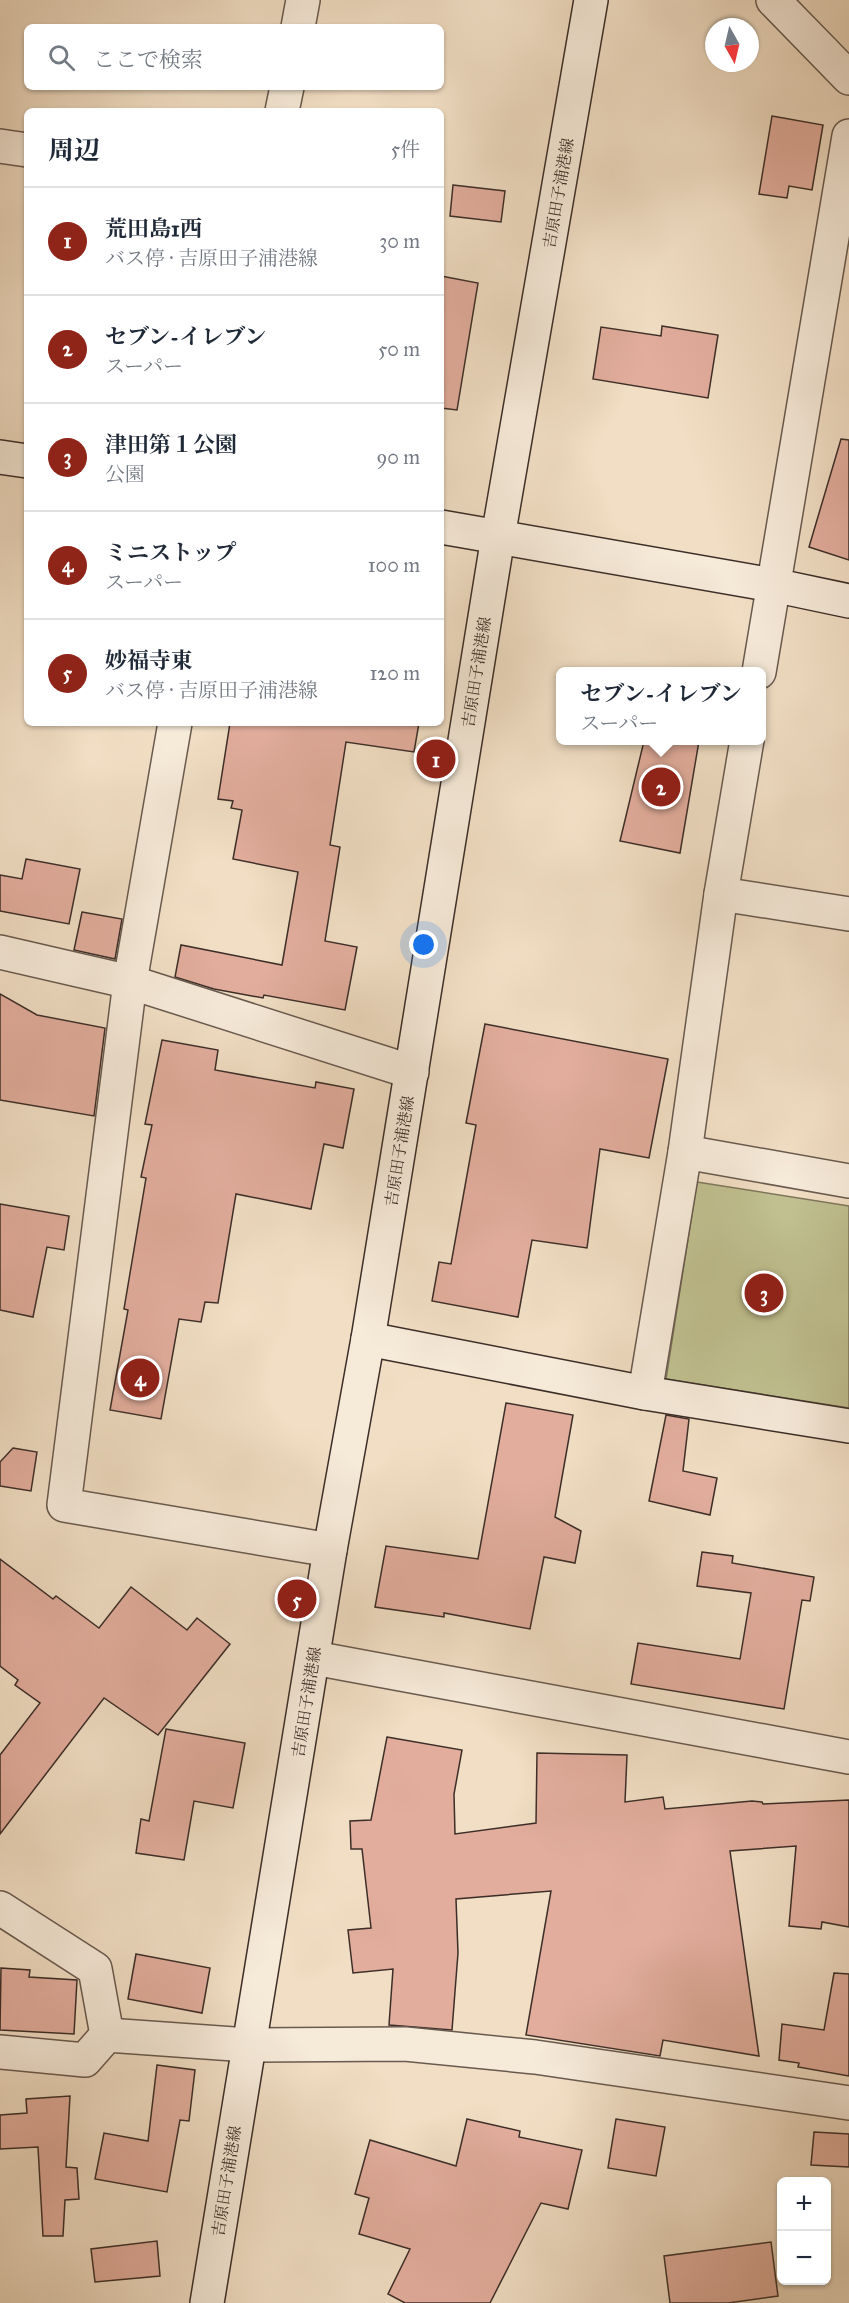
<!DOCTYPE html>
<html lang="ja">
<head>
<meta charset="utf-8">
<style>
  :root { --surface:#fff; --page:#f6f6f7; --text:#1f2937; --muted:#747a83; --line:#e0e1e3; --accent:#8f2418 }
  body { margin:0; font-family:"IM FELL Great Primer","Noto Serif JP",serif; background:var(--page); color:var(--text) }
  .controls { position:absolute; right:18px; bottom:18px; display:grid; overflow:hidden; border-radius:9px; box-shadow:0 2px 4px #0004 }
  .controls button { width:54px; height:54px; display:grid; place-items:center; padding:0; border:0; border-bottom:2px solid var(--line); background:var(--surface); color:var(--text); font:30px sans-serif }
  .compass { position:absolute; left:705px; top:18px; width:54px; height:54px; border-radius:50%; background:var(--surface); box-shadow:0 2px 4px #0004; rotate:172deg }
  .you { position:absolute; left:424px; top:945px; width:21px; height:21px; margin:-15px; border:4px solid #fff; border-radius:50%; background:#1a73e8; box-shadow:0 0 0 9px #1a73e833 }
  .badge { display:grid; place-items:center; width:39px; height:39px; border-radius:50%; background:var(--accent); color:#fff; font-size:20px; font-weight:700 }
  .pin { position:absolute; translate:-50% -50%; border:3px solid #fff; box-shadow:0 2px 6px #0006 }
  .popup { position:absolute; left:556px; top:667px; width:210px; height:78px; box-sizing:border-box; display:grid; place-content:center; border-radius:9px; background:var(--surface); filter:drop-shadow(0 2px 4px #0005); font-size:20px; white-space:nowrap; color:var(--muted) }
  .popup b { font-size:22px; color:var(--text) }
  .popup::after { content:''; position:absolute; left:50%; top:100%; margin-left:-12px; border:12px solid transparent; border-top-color:var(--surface) }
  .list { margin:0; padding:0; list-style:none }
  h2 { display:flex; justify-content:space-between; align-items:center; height:78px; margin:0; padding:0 24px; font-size:26px }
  h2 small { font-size:20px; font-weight:400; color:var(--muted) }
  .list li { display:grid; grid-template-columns:39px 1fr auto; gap:18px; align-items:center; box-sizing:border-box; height:108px; padding:0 24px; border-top:2px solid var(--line) }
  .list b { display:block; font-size:22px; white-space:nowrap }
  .list p { margin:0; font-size:20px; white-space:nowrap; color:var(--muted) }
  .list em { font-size:20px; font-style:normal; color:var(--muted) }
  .icon { flex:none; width:33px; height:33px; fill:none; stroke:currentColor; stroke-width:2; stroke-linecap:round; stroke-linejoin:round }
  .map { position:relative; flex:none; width:849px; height:2303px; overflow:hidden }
  .search { position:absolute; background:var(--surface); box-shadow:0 2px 4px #0004; left:24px; top:24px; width:420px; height:66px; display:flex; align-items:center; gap:15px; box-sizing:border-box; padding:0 21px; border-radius:9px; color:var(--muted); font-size:22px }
  .panel { position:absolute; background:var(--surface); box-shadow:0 2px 4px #0004; left:24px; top:108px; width:420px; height:618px; border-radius:9px }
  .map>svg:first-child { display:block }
  .green { fill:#c0c090; stroke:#7e775c; stroke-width:1.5 }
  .building { fill:#e2ad9d; stroke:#3c2e28; stroke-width:1.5 }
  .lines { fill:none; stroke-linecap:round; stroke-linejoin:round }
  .street-casing { stroke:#695a4f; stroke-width:36 }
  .secondary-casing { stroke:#3c2e28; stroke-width:36 }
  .street { stroke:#f6ead9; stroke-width:33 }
  .secondary { stroke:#f6ead9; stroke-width:33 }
  .labels { text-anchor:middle; stroke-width:6; stroke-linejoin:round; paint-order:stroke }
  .street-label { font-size:16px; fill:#3c2e28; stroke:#f6ead9 }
</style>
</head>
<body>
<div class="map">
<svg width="849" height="2303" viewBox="0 0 849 2303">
  <rect width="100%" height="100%" fill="#f1dec4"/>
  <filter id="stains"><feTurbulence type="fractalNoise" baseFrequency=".00333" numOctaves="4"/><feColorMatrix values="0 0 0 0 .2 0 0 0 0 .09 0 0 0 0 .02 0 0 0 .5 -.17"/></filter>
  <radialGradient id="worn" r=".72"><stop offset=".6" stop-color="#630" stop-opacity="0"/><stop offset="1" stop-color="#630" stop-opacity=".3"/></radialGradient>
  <path class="green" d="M 697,1182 L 849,1206 L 849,1408 L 666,1379 Z"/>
  <g class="building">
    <path d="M 772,116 L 823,125 L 812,190 L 789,186 L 787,198 L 759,194 Z"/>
    <path d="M 453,185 L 505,191 L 501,222 L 450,216 Z"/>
    <path d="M 441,276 L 478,283 L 457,410 L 441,408 Z"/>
    <path d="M 662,326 L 718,335 L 708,398 L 593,379 L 601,327 L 661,336 Z"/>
    <path d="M 841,439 L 849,440 L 849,560 L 809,547 Z"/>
    <path d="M 230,723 L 419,723 L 414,752 L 346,742 L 330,845 L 340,847 L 325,941 L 357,947 L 345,1010 L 264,995 L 263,998 L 214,989 L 175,977 L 181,945 L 282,965 L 298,872 L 233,859 L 242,810 L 231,808 L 233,801 L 218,799 Z"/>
    <path d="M 644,741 L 699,741 L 680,853 L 620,841 Z"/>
    <path d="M 26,859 L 80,869 L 69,924 L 0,911 L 0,875 L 22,879 Z"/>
    <path d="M 82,912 L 122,919 L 115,959 L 74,950 Z"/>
    <path d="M 0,994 L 37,1015 L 105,1028 L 94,1116 L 0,1100 Z"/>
    <path d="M 485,1024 L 668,1059 L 649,1158 L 600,1149 L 587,1248 L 532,1240 L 518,1317 L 432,1301 L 439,1262 L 451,1264 L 476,1125 L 466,1123 Z"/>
    <path d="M 162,1040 L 218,1050 L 215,1070 L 315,1088 L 316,1082 L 354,1089 L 343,1148 L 324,1144 L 311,1209 L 236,1194 L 218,1303 L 205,1302 L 201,1322 L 179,1319 L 161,1419 L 110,1410 L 128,1310 L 124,1309 L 146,1178 L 141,1177 L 152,1125 L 145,1124 Z"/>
    <path d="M 0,1204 L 69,1216 L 64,1250 L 47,1247 L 33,1317 L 0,1310 Z"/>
    <path d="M 506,1403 L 573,1415 L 555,1517 L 581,1531 L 575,1563 L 544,1557 L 530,1629 L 444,1613 L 444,1617 L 375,1607 L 386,1546 L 478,1559 Z"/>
    <path d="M 666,1415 L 689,1419 L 683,1471 L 717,1478 L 710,1515 L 649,1501 Z"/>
    <path d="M 13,1448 L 37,1452 L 31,1491 L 0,1486 L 0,1462 Z"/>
    <path d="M 702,1552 L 733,1556 L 732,1563 L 814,1577 L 810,1601 L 802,1600 L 784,1709 L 631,1684 L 638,1643 L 740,1659 L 751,1593 L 697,1586 Z"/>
    <path d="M 0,1559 L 53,1599 L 56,1596 L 99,1628 L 131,1587 L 187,1630 L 197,1618 L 230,1644 L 158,1735 L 104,1698 L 0,1834 L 0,1755 L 40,1703 L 15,1685 L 18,1680 L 0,1666 Z"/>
    <path d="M 166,1729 L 245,1743 L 233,1808 L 194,1801 L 184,1860 L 136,1853 L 141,1819 L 149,1821 Z"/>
    <path d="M 387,1737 L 462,1750 L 454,1794 L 455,1834 L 536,1823 L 537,1753 L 627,1755 L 625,1802 L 663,1797 L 665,1809 L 752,1801 L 762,1802 L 763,1804 L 849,1800 L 849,1927 L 822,1922 L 821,1929 L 789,1926 L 796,1846 L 730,1851 L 759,2056 L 663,2040 L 660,2056 L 526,2035 L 551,1891 L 456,1899 L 458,1953 L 452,2030 L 389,2025 L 393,1969 L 353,1973 L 348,1930 L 371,1928 L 362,1849 L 351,1849 L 350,1821 L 371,1820 Z"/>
    <path d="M 136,1954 L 210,1968 L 202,2013 L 128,1999 Z"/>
    <path d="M 1,1968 L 30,1970 L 29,1977 L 77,1980 L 74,2034 L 0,2030 Z"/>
    <path d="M 834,1973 L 849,1974 L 849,2076 L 798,2067 L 799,2063 L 779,2060 L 782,2024 L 824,2030 Z"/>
    <path d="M 157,2065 L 195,2070 L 189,2121 L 180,2120 L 167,2192 L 95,2179 L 104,2133 L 148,2141 Z"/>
    <path d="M 70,2096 L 66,2167 L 77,2168 L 79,2199 L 65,2200 L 63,2236 L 43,2236 L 38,2147 L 0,2149 L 0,2115 L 27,2113 L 26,2099 Z"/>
    <path d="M 467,2119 L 520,2131 L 519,2137 L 582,2150 L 568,2209 L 541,2203 L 490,2303 L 405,2303 L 388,2294 L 410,2249 L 359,2234 L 369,2198 L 355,2194 L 370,2140 L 456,2166 Z"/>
    <path d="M 616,2119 L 665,2127 L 656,2176 L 608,2168 Z"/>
    <path d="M 814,2132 L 849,2134 L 849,2167 L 811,2165 Z"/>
    <path d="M 157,2241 L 160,2276 L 95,2282 L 91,2249 Z"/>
    <path d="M 771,2242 L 778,2296 L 728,2303 L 670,2303 L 664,2256 Z"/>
  </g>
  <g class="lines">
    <g class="street-casing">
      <g id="street">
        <path d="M 773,0 L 849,78"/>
        <path d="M 298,27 L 303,0"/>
        <path d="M 282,111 L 287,87"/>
        <path d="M 0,146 L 27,150"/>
        <path d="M 759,672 L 849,136"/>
        <path d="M 175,723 L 130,982 L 64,1505 L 330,1550"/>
        <path d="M 721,894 L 849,914"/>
        <path d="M 0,952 L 130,982 L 412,1072"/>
        <path d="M 685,1152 L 849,1181"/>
        <path d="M 645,1393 L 685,1152 L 721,894 L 747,740"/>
        <path d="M 314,1658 L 849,1757"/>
        <path d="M 0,1908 L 95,1969 L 107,2035"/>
        <path d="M 0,2052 L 85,2060 L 107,2035 L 248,2045 L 405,2044 L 535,2057 L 849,2103"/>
      </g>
    </g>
    <g class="secondary-casing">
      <g id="secondary">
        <path d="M 0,457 L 27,461"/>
        <path d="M 441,527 L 773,585 L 849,601"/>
        <path d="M 368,1339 L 645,1393 L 849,1426"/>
        <path d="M 207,2303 L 330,1550 L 368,1339 L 498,537 L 591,0"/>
      </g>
    </g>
    <use href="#street" class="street"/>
    <use href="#secondary" class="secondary"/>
  </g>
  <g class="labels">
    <g class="street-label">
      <text transform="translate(558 193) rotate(-80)" y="6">吉原田子浦港線</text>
      <text transform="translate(476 672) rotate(-81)" y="6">吉原田子浦港線</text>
      <text transform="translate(399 1151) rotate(-81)" y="6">吉原田子浦港線</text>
      <text transform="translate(306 1702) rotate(-81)" y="6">吉原田子浦港線</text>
      <text transform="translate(226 2181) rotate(-81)" y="6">吉原田子浦港線</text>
    </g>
  </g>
  <rect width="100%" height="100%" filter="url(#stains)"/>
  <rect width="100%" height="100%" fill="url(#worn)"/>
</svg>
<div class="controls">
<button>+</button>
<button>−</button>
</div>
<svg class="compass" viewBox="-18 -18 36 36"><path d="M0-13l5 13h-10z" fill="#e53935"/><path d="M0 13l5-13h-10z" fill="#747a83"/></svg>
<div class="you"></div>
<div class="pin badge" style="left:436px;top:759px">1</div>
<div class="pin badge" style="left:661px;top:787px">2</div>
<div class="popup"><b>セブン-イレブン</b>スーパー</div>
<div class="pin badge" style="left:764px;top:1293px">3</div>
<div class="pin badge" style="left:140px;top:1378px">4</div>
<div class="pin badge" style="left:297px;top:1599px">5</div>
<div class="search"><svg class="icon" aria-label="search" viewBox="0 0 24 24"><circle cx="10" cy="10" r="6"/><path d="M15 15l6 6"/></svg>ここで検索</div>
<section class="panel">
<h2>周辺<small>5件</small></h2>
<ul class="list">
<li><span class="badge">1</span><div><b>荒田島1西</b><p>バス停 · 吉原田子浦港線</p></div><em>30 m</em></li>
<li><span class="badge">2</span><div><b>セブン-イレブン</b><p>スーパー</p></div><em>50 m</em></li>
<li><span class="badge">3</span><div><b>津田第１公園</b><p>公園</p></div><em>90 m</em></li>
<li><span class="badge">4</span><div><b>ミニストップ</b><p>スーパー</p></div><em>100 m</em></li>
<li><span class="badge">5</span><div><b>妙福寺東</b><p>バス停 · 吉原田子浦港線</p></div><em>120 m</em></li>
</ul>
</section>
</div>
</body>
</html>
